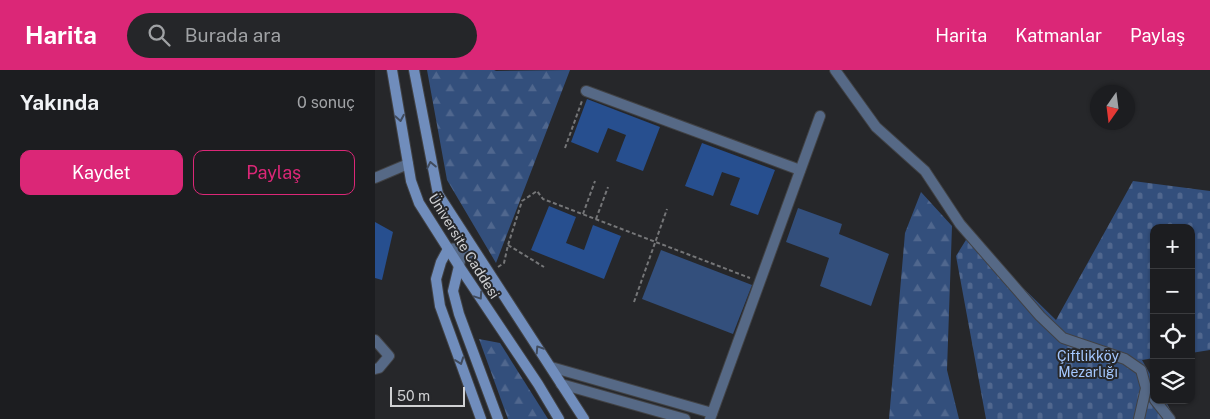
<!DOCTYPE html>
<html lang="tr">
<head>
<meta charset="utf-8">
<style>
  :root { --surface:#1c1d20; --page:#252629; --text:#f1f3f6; --muted:#a0a2a5; --line:#3a3b3e; --accent:#db2777 }
  body { margin:0; font-family:"Public Sans",sans-serif; background:var(--page); color:var(--text) }
  .controls { position:absolute; right:15px; bottom:15px; display:grid; overflow:hidden; border-radius:10px; box-shadow:0 1px 4px #0004 }
  .controls button { width:45px; height:45px; display:grid; place-items:center; padding:0; border:0; border-bottom:1px solid var(--line); background:var(--surface); color:var(--text); font:25px sans-serif }
  .compass { position:absolute; left:715px; top:15px; width:45px; height:45px; border-radius:50%; background:var(--surface); box-shadow:0 1px 4px #0004; rotate:194deg }
  .scale { position:absolute; left:15px; bottom:12px; width:75px; box-sizing:border-box; padding-left:5px; border:2px solid #d0d1d3; border-top:0; font-size:14px; line-height:18px; white-space:nowrap; color:#d0d1d3; -webkit-text-stroke:4px #26272a; paint-order:stroke }
  .list { margin:0; padding:0; list-style:none }
  h2 { display:flex; justify-content:space-between; align-items:center; height:65px; margin:0; padding:0 20px; font-size:21px }
  h2 small { font-size:16px; font-weight:400; color:var(--muted) }
  .actions { display:flex; gap:10px; padding:15px 20px }
  .actions a { flex:1; padding:11px 0; border:1px solid var(--accent); border-radius:10px; text-align:center; font-size:18px; color:var(--accent) }
  .actions .main { background:var(--accent); color:#fff }
  .icon { flex:none; width:28px; height:28px; fill:none; stroke:currentColor; stroke-width:2; stroke-linecap:round; stroke-linejoin:round }
  .map { position:relative; flex:none; width:835px; height:349px; overflow:hidden }
  header { display:flex; align-items:center; gap:30px; box-sizing:border-box; height:70px; padding:0 25px; background:var(--accent); color:#fff }
  header strong { font-size:24px }
  nav { display:flex; gap:28px; margin-inline-start:auto; font-size:18px }
  .search { width:350px; height:45px; background:var(--page); display:flex; align-items:center; gap:12px; box-sizing:border-box; padding:0 18px; border-radius:28px; color:var(--muted); font-size:19px }
  main { display:flex }
  aside { flex:1; background:var(--surface) }
  .map>svg:first-child { display:block }
  .grass { fill:#334f7c }
  .forest { fill:url(#forest-firs) }
  .cemetery { fill:url(#cemetery-stones) }
  .building { fill:#274f8f }
  .lines { fill:none; stroke-linecap:round; stroke-linejoin:round }
  .street-casing { stroke:#414245; stroke-width:12 }
  .secondary-casing { stroke:#414245; stroke-width:12 }
  .path { stroke:#757678; stroke-width:2; stroke-dasharray:4 2.5; stroke-linecap:butt }
  .street { stroke:#566986; stroke-width:10 }
  .secondary { stroke:#708dbc; stroke-width:10 }
  .oneway { stroke:#404b5d }
  .labels { text-anchor:middle; stroke-width:4; stroke-linejoin:round; paint-order:stroke }
  .street-label { font-size:14px; fill:#d0d1d3; stroke:#26272a }
  .park-label { font-size:14px; fill:#a5c8ff; stroke:#26272a }
</style>
</head>
<body>
<header>
<strong>Harita</strong>
<div class="search"><svg class="icon" aria-label="search" viewBox="0 0 24 24"><circle cx="10" cy="10" r="6"/><path d="M15 15l6 6"/></svg>Burada ara</div>
<nav><a>Harita</a><a>Katmanlar</a><a>Paylaş</a></nav>
</header>
<main>
<aside>
<h2>Yakında<small>0 sonuç</small></h2>
<ul class="list">
</ul>
<div class="actions"><a class="main">Kaydet</a><a>Paylaş</a></div>
</aside>
<div class="map">
<svg width="835" height="349" viewBox="0 0 835 349">
  <defs>
    <pattern id="forest-firs" width="22" height="20" patternUnits="userSpaceOnUse" patternTransform="scale(1.25)"><rect width="22" height="20" fill="#334f7c"/><path d="M5 1l3.5 6h-7zM16 11l3.5 6h-7z" fill="#50678e"/></pattern>
    <pattern id="cemetery-stones" width="16" height="16" patternUnits="userSpaceOnUse" patternTransform="scale(1.25)"><rect width="16" height="16" fill="#334f7c"/><path d="M2 7V4a2 2 0 0 1 4 0v3zM10 15v-3a2 2 0 0 1 4 0v3z" fill="#50678e"/></pattern>
  </defs>
  <rect width="100%" height="100%" fill="#26272a"/>
  <g class="grass">
    <path d="M 423,138 L 467,154 L 464,164 L 514,184 L 496,236 L 445,216 L 454,188 L 411,172 Z"/>
    <path d="M 286,180 L 377,215 L 358,264 L 267,229 Z"/>
  </g>
  <g class="forest">
    <path d="M 52,0 L 119,0 L 121,1 L 195,0 L 121,193 L 72,110 Z"/>
    <path d="M 546,122 L 577,156 L 572,300 L 584,349 L 514,349 L 530,163 Z"/>
    <path d="M 104,269 L 125,273 L 173,349 L 133,349 Z"/>
  </g>
  <path class="cemetery" d="M 758,111 L 835,121 L 835,280 L 816,283 L 816,158 L 779,158 L 779,288 L 767,290 L 779,311 L 779,330 L 790,330 L 800,349 L 611,349 L 581,186 L 594,165 L 681,250 Z"/>
  <g class="building">
    <path d="M 212,29 L 285,57 L 268,101 L 241,91 L 251,65 L 233,58 L 223,83 L 196,72 Z"/>
    <path d="M 327,73 L 400,100 L 383,145 L 355,135 L 365,108 L 347,102 L 338,126 L 310,116 Z"/>
    <path d="M 174,136 L 201,147 L 191,173 L 209,180 L 218,155 L 246,166 L 229,209 L 156,180 Z"/>
    <path d="M 0,152 L 18,162 L 7,210 L 0,208 Z"/>
  </g>
  <g class="lines">
    <g class="street-casing">
      <g id="street">
        <path d="M 460,0 L 501,57 L 550,101 L 585,154 L 665,246 L 688,268 L 750,289 L 766,300 L 771,318 L 764,349"/>
        <path d="M 211,21 L 425,100"/>
        <path d="M 0,108 L 33,94"/>
        <path d="M 73,179 C 87,176 98,187 108,195"/>
        <path d="M 84,196 L 87,180 L 85,159"/>
        <path d="M 0,270 L 14,286 L 4,298 L 0,299"/>
        <path d="M 176,297 L 337,343"/>
        <path d="M 186,314 L 310,349"/>
        <path d="M 780,330 L 795,349"/>
        <path d="M 335,349 L 445,46"/>
      </g>
    </g>
    <g class="secondary-casing">
      <g id="secondary">
        <path d="M 17,0 L 36,111 L 44,133 L 84,196 L 163,314 L 184,349"/>
        <path d="M 39,0 L 63,124 L 209,349"/>
        <path d="M 73,179 L 66,192 L 61,209 L 65,236 L 106,349"/>
        <path d="M 84,196 L 78,221 L 84,244 L 123,349"/>
      </g>
    </g>
    <g class="path">
      <path d="M 190,78 L 207,31"/>
      <path d="M 208,144 L 220,111"/>
      <path d="M 221,149 L 233,117"/>
      <path d="M 133,175 L 169,197"/>
      <path d="M 123,197 L 129,193 L 133,175 L 147,131 L 162,121 L 168,129 L 375,208"/>
      <path d="M 259,232 L 292,139"/>
    </g>
    <use href="#street" class="street"/>
    <use href="#secondary" class="secondary"/>
  </g>
  <defs><path id="oneway-chevron" d="M-2-3.5L2.5 0L-2 3.5" fill="none" stroke-width="1.6" stroke-linecap="round" stroke-linejoin="round" transform="scale(1.25)"/></defs>
  <g class="oneway">
    <use href="#oneway-chevron" transform="translate(25 48) rotate(80)"/>
    <use href="#oneway-chevron" transform="translate(56 95) rotate(-102)"/>
    <use href="#oneway-chevron" transform="translate(104 226) rotate(56)"/>
    <use href="#oneway-chevron" transform="translate(164 279) rotate(-123)"/>
    <use href="#oneway-chevron" transform="translate(85 291) rotate(70)"/>
  </g>
  <g class="labels">
    <g class="street-label">
      <text transform="translate(89 176) rotate(58)" y="5">Üniversite Caddesi</text>
    </g>
    <g class="park-label">
      <text x="713" y="291">Çiftlikköy<tspan x="713" dy="16">Mezarlığı</tspan></text>
    </g>
  </g>
</svg>
<div class="controls">
<button>+</button>
<button>−</button>
<button><svg class="icon" aria-label="locate" viewBox="0 0 24 24"><circle cx="12" cy="12" r="6"/><path d="M12 2v4M12 18v4M2 12h4M18 12h4"/></svg></button>
<button><svg class="icon" aria-label="layers" viewBox="0 0 24 24"><path d="M12 4l9 5-9 5-9-5zM3 14l9 5 9-5"/></svg></button>
</div>
<svg class="compass" viewBox="-18 -18 36 36"><path d="M0-13l5 13h-10z" fill="#e53935"/><path d="M0 13l5-13h-10z" fill="#a0a2a5"/></svg>
<div class="scale">50 m</div>
</div>
</main>
</body>
</html>
